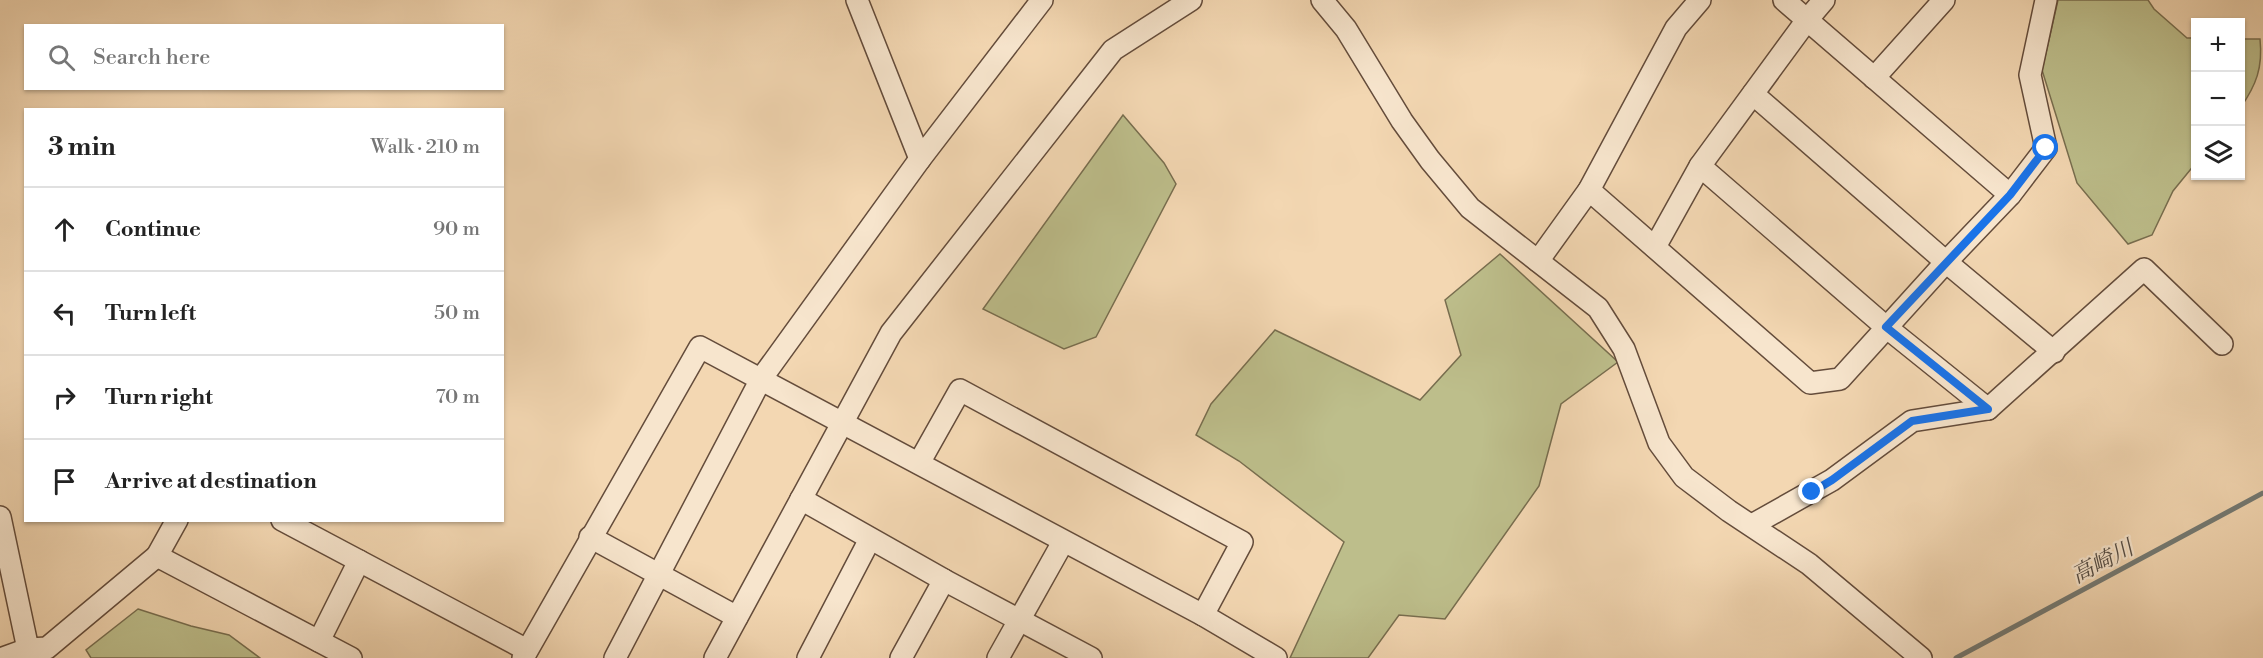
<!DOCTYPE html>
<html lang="en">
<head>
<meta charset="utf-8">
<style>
  :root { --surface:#fff; --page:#f2f2f2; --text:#222; --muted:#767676; --line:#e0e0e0 }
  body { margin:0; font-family:"Libre Bodoni","Noto Serif JP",serif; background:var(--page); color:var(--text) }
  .controls { position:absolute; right:18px; top:18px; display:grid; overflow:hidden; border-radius:0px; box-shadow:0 2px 4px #0004 }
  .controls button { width:54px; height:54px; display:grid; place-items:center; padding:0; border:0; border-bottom:2px solid var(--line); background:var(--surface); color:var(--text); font:30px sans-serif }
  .stop { position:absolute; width:18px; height:18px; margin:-14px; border:4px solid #1a73e8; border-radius:50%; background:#fff }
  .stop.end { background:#1a73e8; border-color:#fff; box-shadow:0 2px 6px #0008 }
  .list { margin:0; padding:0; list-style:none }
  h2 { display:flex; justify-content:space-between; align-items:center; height:78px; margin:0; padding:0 24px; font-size:26px }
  h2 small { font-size:20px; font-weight:400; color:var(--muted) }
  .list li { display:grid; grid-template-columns:39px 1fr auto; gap:18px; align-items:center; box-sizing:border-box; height:84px; padding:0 24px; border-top:2px solid var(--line) }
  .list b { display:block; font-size:22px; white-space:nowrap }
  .list em { font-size:20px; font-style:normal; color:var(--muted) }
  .icon { flex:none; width:33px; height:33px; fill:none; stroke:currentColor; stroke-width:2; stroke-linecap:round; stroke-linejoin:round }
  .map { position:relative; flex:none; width:2263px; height:658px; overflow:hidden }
  .search { position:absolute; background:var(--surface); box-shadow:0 2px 4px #0004; left:24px; top:24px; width:480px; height:66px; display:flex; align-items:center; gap:15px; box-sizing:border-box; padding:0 21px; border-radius:0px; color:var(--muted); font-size:22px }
  .panel { position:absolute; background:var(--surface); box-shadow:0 2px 4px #0004; left:24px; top:108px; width:480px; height:414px; border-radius:0px }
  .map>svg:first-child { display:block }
  .green { fill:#bdbe8b; stroke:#786e4f; stroke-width:1.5 }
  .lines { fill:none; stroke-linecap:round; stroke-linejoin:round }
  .stream { stroke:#747a74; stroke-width:5 }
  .minor-casing { stroke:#644c3b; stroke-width:24 }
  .minor { stroke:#f7e5cd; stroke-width:21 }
  .route { stroke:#1a73e8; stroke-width:8 }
  .labels { text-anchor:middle; stroke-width:4.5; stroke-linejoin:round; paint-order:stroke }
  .water-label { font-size:22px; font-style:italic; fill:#544c44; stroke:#f7e5cd }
</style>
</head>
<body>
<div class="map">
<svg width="2263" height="658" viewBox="0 0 2263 658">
  <rect width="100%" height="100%" fill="#f3d7b2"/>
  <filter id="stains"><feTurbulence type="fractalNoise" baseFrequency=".00333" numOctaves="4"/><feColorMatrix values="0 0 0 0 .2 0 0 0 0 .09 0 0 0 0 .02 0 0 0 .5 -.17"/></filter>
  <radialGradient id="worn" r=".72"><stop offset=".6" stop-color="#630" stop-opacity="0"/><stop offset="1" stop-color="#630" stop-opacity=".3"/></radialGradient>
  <g class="green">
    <path d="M 2058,0 L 2148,0 L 2154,9 L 2187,38 L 2195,38 L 2195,164 L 2173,191 L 2152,235 L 2128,244 L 2077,183 L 2042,70 Z"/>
    <path d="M 2241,39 L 2260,39 C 2263,68 2256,85 2241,107 Z"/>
    <path d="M 1123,115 L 1164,163 L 1176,184 L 1096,337 L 1064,349 L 983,309 Z"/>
    <path d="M 1500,254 L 1618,362 L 1561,404 L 1539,486 L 1445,619 L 1399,615 L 1368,658 L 1290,658 L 1344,542 L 1239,461 L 1196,435 L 1211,404 L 1275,330 L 1420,400 L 1461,355 L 1445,300 Z"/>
    <path d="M 138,609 L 191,626 L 229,635 L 260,658 L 91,658 L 86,650 Z"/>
  </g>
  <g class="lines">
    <path class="stream" d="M 1956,658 L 2263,493"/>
    <g class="minor-casing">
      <g id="minor">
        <path d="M 857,0 L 920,159"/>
        <path d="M 1322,0 L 1346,29 L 1402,121 L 1430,160 L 1470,208 L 1598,308 L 1624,349 L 1659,443 L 1684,477 L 1729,511 L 1809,564 L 1921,658"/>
        <path d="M 1784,0 L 2010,195"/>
        <path d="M 1874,78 L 1944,0"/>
        <path d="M 1753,94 L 1946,262 L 2054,352"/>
        <path d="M 1700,166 L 1886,327 L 1988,409"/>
        <path d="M 1589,190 L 1810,383 L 1840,379 L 1946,262 L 2010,195 L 2046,148 L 2030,75 L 2046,0"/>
        <path d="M 1655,247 L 1700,166 L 1807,20 L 1824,0"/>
        <path d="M 1538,261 L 1589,190 L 1676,28 L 1700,0"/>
        <path d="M 919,463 L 960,390 L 1242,542 L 1203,615"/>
        <path d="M 801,499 L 944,580 L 1091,658"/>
        <path d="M 0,517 L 28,649"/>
        <path d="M 282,520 L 527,650"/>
        <path d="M 1752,525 L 1832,480 L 1912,421 L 1988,409 L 2144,269 L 2222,344"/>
        <path d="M 590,537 L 737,617"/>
        <path d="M 157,556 L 177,520"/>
        <path d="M 319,641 L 359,561"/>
        <path d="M 3,658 L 28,649 L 47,648 L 157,556 L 351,658"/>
        <path d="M 523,658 L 700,347 L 1203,615 L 1276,658"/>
        <path d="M 615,658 L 761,379 L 920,159 L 1042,0"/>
        <path d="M 715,658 L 891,333 L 1113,50 L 1191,0"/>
        <path d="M 808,658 L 870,539"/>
        <path d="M 901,658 L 944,580"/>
        <path d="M 998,658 L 1063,542"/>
      </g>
    </g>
    <use href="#minor" class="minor"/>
  </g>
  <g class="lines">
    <path class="route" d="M 1812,492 L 1832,480 L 1912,421 L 1988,409 L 1886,327 L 2010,195 L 2046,148"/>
  </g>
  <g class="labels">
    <g class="water-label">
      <text transform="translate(2102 561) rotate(-28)" y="8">高崎川</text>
    </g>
  </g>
  <rect width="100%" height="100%" filter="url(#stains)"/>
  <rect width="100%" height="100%" fill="url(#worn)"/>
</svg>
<div class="controls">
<button>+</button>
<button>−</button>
<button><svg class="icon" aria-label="layers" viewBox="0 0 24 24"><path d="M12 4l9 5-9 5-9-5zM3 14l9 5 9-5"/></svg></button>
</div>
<div class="stop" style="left:2046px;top:148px"></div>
<div class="stop end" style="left:1812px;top:492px"></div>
<div class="search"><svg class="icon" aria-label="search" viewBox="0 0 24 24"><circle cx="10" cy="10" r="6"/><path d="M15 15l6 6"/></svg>Search here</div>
<section class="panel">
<h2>3 min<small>Walk · 210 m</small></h2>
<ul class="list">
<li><svg class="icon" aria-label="ahead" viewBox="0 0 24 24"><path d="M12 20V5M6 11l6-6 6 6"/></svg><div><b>Continue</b></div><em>90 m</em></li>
<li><svg class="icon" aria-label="left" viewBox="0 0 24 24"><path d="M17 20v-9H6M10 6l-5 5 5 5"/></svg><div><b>Turn left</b></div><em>50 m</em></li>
<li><svg class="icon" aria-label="right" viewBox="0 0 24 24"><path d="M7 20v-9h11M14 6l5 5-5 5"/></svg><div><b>Turn right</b></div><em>70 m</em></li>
<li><svg class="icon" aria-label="arrive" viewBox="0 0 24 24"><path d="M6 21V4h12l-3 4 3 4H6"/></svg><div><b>Arrive at destination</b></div></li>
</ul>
</section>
</div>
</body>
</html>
